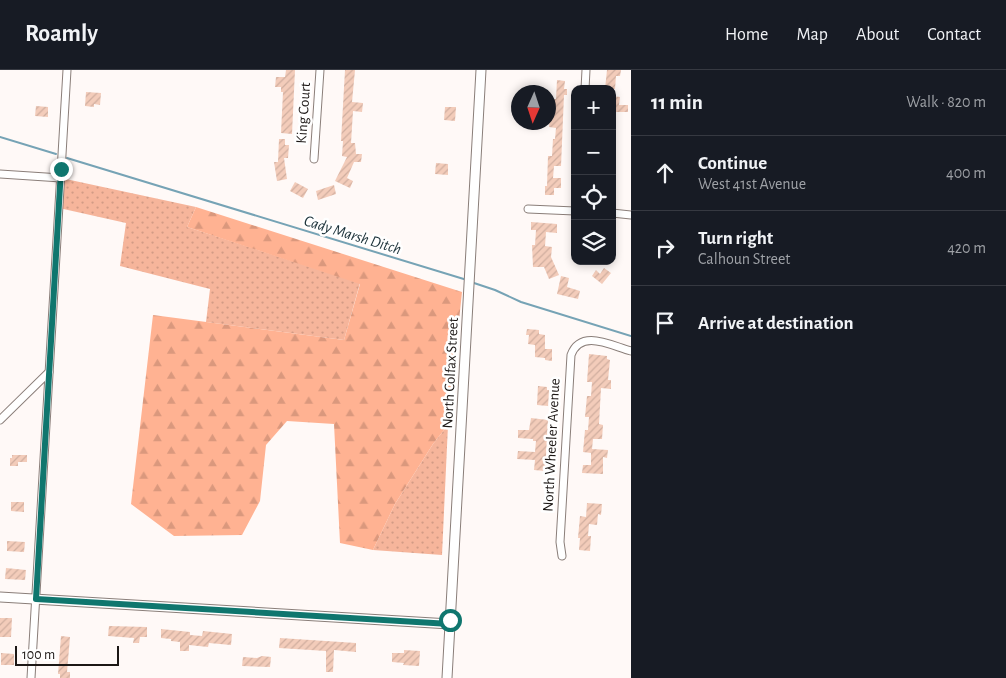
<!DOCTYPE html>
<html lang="en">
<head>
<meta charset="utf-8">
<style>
  :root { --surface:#171b24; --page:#20242c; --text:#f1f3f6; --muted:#9ea1a6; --line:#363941 }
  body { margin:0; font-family:"Alegreya Sans",sans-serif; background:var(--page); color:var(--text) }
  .controls { position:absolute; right:15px; top:15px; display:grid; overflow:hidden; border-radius:10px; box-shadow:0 2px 8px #0003 }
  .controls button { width:45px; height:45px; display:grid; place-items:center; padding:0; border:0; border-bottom:1px solid var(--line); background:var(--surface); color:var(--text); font:25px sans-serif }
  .compass { position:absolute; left:511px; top:15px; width:45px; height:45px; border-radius:50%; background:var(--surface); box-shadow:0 2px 8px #0003; rotate:183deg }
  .scale { position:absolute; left:15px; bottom:12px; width:104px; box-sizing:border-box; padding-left:5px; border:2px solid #1c1715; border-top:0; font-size:14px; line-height:18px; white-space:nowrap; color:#1c1715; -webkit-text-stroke:4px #fff; paint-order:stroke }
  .stop { position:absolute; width:15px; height:15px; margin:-11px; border:4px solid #0f766e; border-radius:50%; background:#fff }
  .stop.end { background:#0f766e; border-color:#fff; box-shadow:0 1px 5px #0008 }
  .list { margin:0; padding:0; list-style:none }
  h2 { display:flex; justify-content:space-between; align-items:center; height:65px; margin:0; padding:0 20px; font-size:21px }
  h2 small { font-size:16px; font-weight:400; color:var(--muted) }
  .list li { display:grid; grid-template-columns:32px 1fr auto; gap:15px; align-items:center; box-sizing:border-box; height:75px; padding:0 20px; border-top:1px solid var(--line) }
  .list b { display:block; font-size:19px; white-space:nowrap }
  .list p { margin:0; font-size:16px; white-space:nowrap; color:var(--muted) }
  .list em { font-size:16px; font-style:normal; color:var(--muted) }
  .icon { flex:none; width:28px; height:28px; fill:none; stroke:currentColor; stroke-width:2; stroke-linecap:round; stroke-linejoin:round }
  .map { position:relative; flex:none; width:631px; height:608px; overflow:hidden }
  header { display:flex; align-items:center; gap:30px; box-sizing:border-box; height:70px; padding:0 25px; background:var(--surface); border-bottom:1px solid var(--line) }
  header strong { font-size:24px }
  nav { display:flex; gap:28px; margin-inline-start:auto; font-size:18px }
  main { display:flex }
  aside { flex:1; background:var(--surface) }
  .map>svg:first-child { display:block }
  .grass { fill:url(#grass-dots) }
  .forest { fill:url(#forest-firs) }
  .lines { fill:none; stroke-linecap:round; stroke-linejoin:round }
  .stream { stroke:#76a3b5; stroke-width:2 }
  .building { fill:url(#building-hatch) }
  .minor-casing { stroke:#8a7e79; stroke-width:9 }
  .tertiary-casing { stroke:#8a7e79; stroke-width:11 }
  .minor { stroke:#fff; stroke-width:7 }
  .tertiary { stroke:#fff; stroke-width:9 }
  .route { stroke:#0f766e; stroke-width:6 }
  .labels { text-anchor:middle; stroke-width:5; stroke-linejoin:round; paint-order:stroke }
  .street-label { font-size:15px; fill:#1c1715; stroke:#fff }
  .water-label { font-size:16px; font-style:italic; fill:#1a3038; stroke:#fff }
</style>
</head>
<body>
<header>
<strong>Roamly</strong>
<nav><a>Home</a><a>Map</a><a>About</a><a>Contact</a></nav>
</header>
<main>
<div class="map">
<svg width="631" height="608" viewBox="0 0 631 608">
  <defs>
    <pattern id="grass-dots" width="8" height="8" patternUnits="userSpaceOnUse" patternTransform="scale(1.25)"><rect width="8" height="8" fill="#f6b59b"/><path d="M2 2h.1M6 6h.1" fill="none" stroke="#d29b85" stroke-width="1.8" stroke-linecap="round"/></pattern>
    <pattern id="forest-firs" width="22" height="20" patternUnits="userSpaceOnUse" patternTransform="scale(1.25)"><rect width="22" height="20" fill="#ffb292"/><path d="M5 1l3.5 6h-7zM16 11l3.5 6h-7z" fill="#da987d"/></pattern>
    <pattern id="building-hatch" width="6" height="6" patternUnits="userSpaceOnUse" patternTransform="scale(1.25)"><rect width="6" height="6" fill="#f3ccba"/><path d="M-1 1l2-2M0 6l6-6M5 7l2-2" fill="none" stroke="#d0ae9f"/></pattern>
  </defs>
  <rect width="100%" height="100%" fill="#fff9f7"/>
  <g class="grass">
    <path d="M 61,108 L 196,137 L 187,157 L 360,213 L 344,270 L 206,252 L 210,219 L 120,196 L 126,153 L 59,138 Z"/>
    <path d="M 448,355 L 442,485 L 373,480 L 395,434 L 433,374 Z"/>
  </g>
  <path class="forest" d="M 196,137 L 462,222 L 448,355 L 433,374 L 395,434 L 373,480 L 340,473 L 334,354 L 287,351 L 266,375 L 260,431 L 242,465 L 174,466 L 131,434 L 153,245 L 344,270 L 360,214 L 187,157 Z"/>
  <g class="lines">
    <g class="stream">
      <path d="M 0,67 L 56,84"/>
      <path d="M 67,88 L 467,210"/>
      <path d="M 471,212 L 495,220 L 521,232 L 631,266"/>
    </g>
  </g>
  <g class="building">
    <path d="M 286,0 L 295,0 L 292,64 L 281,63 L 283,22 L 281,22 L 281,17 L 275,17 L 276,7 L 285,7 Z"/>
    <path d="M 345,0 L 355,0 L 352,32 L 363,33 L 362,42 L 353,41 L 351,73 L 355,73 L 356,84 L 362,84 L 361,92 L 354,92 L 347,108 L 353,111 L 350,118 L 335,111 L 347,87 L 342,86 L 343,71 L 341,71 Z"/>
    <path d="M 607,0 L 621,0 L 620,6 L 616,6 L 615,19 L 605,19 Z"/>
    <path d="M 557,10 L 565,11 L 564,19 L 567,19 L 567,25 L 564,25 L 561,96 L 554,96 L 553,108 L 561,108 L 561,118 L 554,118 L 554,125 L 545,125 L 545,116 L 547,116 L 548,86 L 552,86 L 553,69 L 555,69 L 556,58 L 549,57 L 551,29 L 556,29 Z"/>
    <path d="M 86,22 L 101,23 L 100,35 L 94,34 L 94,37 L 85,36 Z"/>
    <path d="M 612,26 L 620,27 L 619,35 L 628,35 L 628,42 L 612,42 Z"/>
    <path d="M 36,36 L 48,37 L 48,47 L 35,46 Z"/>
    <path d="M 445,37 L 456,37 L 455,51 L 444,50 Z"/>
    <path d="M 279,69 L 285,69 L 285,75 L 289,75 L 288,88 L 284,88 L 287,109 L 277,111 L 274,92 L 278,92 Z"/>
    <path d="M 436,93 L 448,94 L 448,105 L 435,104 Z"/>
    <path d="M 295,112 L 308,119 L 303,128 L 290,121 Z"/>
    <path d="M 334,115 L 336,124 L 318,130 L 316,121 Z"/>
    <path d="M 531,152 L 557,154 L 557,163 L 546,162 L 545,176 L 552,177 L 551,187 L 559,205 L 549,209 L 544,197 L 533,197 L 532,175 L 535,175 L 536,160 L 531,160 Z"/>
    <path d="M 604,198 L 611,203 L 602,214 L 592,206 L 596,200 L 600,204 Z"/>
    <path d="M 561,206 L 569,208 L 567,217 L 580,221 L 578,229 L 557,224 Z"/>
    <path d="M 527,259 L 539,260 L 539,264 L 545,265 L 545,279 L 552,279 L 552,291 L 545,290 L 545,288 L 535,287 L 535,275 L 528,274 L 529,265 L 526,265 Z"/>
    <path d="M 589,284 L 607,286 L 607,289 L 610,290 L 608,310 L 611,310 L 611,319 L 601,318 L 599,354 L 603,355 L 602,369 L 593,369 L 592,379 L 608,380 L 607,388 L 603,387 L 603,404 L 582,403 L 583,395 L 591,395 L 591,383 L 583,382 L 585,360 L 588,360 L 589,347 L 585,347 L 587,326 L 591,326 L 592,312 L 587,312 Z"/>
    <path d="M 538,316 L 547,317 L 547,320 L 549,320 L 548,336 L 537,335 Z"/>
    <path d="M 531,348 L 548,350 L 545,401 L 534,400 L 535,390 L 517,389 L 518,381 L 535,382 L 536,371 L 533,371 L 533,369 L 518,368 L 518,360 L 529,360 Z"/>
    <path d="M 12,385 L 27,385 L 27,392 L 18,392 L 18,396 L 10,396 L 10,388 L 12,388 Z"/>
    <path d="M 11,432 L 24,432 L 24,442 L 11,441 Z"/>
    <path d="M 587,433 L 602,434 L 601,445 L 598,444 L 597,455 L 589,454 L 588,466 L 591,466 L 590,481 L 579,480 L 580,468 L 578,468 L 580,446 L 586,447 Z"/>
    <path d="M 7,471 L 25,472 L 24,482 L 7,481 Z"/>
    <path d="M 6,498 L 26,500 L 25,510 L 5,509 Z"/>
    <path d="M 0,548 L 12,548 L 11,567 L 0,567 Z"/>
    <path d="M 109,556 L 147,557 L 147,567 L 140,567 L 139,573 L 133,573 L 134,568 L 108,566 Z"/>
    <path d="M 161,559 L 190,562 L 190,565 L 202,566 L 203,561 L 232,564 L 231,575 L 209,573 L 208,577 L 189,575 L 189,581 L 180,581 L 180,572 L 171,571 L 171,569 L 161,568 Z"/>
    <path d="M 61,566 L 70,567 L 67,602 L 70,602 L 70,608 L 60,608 L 60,604 L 58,604 Z"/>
    <path d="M 280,568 L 356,573 L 356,582 L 334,580 L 333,602 L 326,602 L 326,581 L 279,578 Z"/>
    <path d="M 404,580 L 420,581 L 419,596 L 403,595 L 404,593 L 392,592 L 392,583 L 404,583 Z"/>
    <path d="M 1,583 L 14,584 L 14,595 L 1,595 Z"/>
    <path d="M 262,586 L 271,587 L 270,597 L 242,596 L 243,587 L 257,588 Z"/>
  </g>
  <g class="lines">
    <g class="minor-casing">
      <g id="minor">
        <path d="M 585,19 L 586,0"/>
        <path d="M 314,89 L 320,0"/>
        <path d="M 0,104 L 61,108"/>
        <path d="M 528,139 L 575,141"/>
        <path d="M 612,143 L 631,145"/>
        <path d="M 0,350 L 49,302"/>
        <path d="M 562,486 L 560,472 L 571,285 C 581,258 612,276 631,281"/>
        <path d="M 31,608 L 67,0"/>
      </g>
    </g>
    <g class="tertiary-casing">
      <g id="tertiary">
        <path d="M 0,527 L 450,554"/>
        <path d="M 447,608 L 481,0"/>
      </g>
    </g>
    <use href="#minor" class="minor"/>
    <use href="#tertiary" class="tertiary"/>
  </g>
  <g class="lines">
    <path class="route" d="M 61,99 L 36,529 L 450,554 L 450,550"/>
  </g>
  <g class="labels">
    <g class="street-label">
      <text transform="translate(303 43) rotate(-86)" y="5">King Court</text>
      <text transform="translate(450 303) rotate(-87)" y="5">North Colfax Street</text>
      <text transform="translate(551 375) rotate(-87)" y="5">North Wheeler Avenue</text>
    </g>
    <g class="water-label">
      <text transform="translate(353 164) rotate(17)" y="6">Cady Marsh Ditch</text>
    </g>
  </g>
</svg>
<div class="controls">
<button>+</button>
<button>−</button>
<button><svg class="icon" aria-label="locate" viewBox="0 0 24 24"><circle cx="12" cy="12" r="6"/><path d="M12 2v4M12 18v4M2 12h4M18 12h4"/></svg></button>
<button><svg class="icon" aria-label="layers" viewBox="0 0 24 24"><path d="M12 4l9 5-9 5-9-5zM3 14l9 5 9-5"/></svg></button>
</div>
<svg class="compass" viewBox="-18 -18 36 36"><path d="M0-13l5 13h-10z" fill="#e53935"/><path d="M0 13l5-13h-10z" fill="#9ea1a6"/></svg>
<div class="scale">100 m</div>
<div class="stop" style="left:450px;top:550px"></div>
<div class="stop end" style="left:61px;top:99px"></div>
</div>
<aside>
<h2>11 min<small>Walk · 820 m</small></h2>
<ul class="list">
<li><svg class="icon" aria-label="ahead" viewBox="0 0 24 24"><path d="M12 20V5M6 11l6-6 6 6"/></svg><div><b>Continue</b><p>West 41st Avenue</p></div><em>400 m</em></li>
<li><svg class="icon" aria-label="right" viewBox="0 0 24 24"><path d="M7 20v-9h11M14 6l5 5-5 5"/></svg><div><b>Turn right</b><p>Calhoun Street</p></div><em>420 m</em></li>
<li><svg class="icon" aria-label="arrive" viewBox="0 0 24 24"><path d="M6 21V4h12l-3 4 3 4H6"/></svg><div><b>Arrive at destination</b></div></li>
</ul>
</aside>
</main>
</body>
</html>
